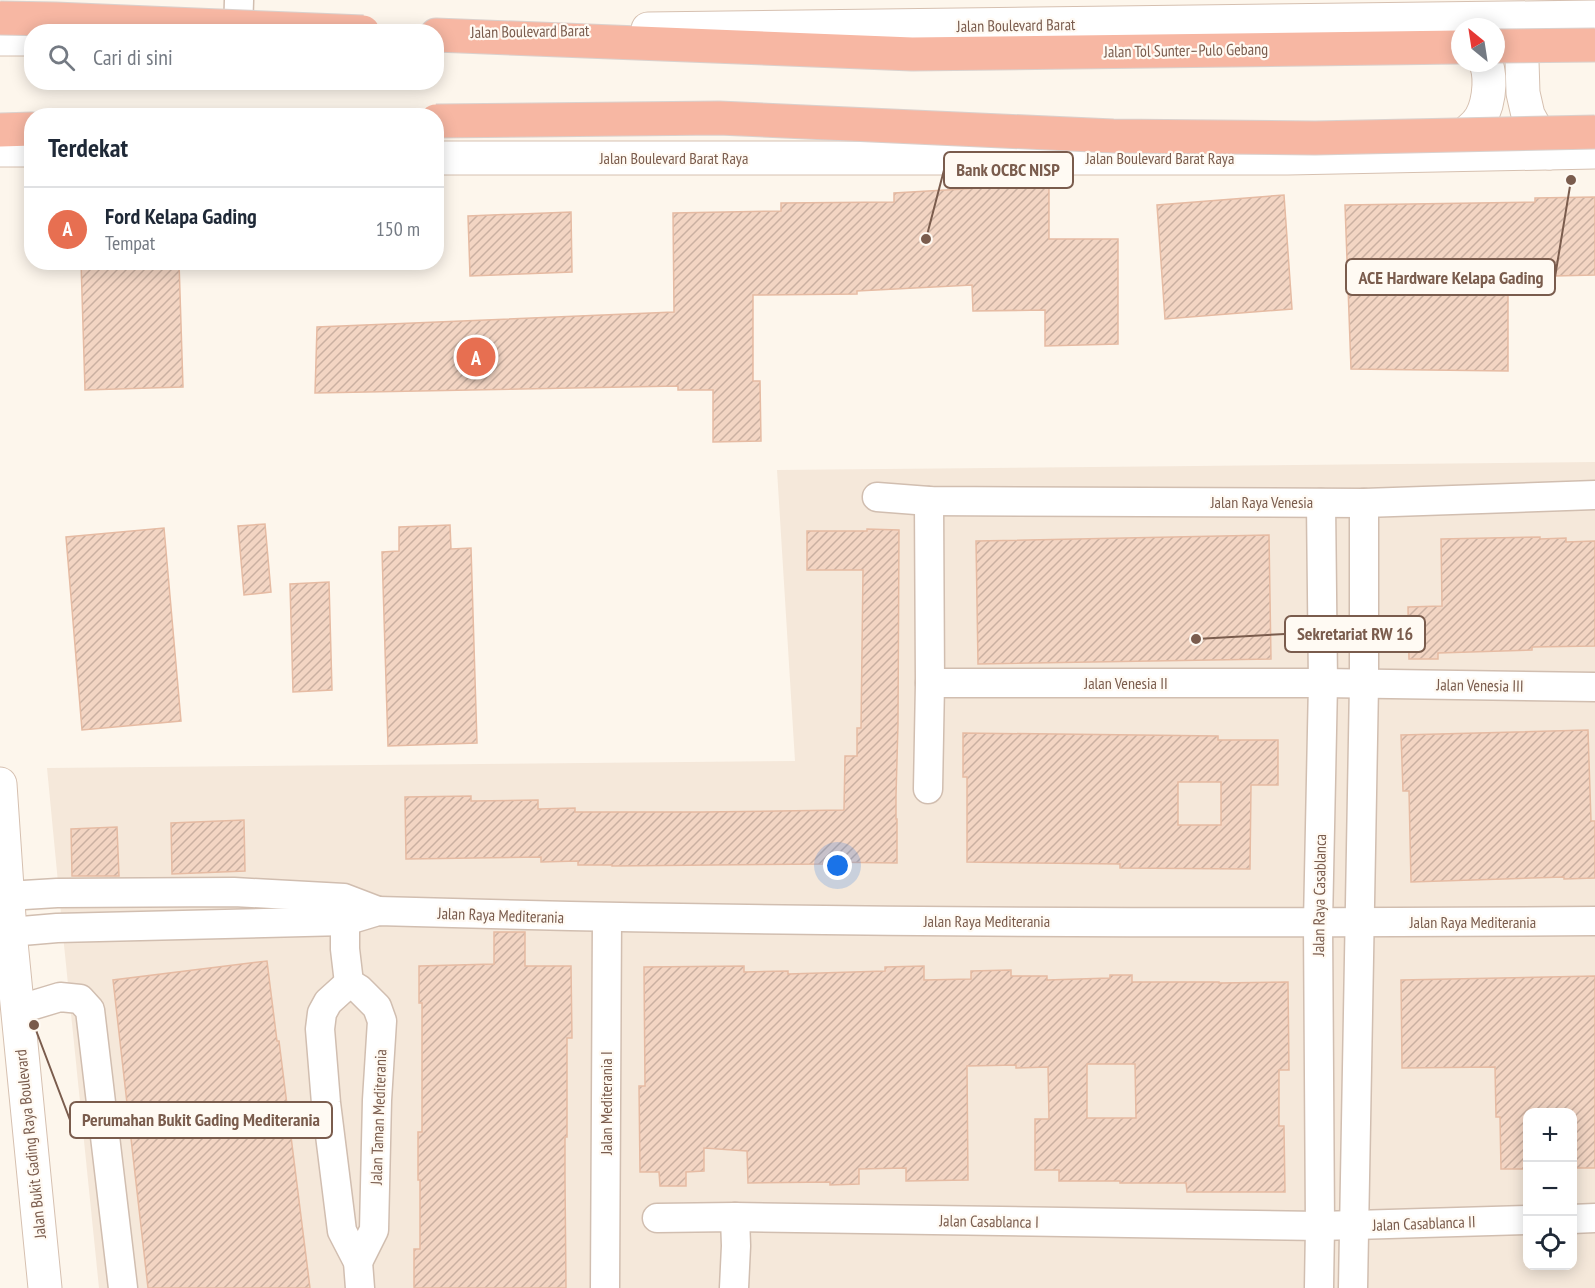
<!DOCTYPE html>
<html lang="id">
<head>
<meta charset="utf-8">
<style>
  :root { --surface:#fff; --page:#f2f2f3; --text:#1f2937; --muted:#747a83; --line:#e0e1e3; --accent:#e76f51 }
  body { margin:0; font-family:"PT Sans Narrow",sans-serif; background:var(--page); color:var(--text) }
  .controls { position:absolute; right:18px; bottom:18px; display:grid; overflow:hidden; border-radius:12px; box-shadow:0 3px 15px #0003 }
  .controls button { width:54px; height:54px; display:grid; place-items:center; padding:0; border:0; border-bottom:2px solid var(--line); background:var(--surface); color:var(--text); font:30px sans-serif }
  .compass { position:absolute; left:1451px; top:18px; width:54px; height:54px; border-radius:50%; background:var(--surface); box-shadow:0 3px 15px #0003; rotate:330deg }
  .you { position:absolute; left:838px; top:866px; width:21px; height:21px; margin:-15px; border:4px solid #fff; border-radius:50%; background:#1a73e8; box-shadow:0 0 0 9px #1a73e833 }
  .badge { display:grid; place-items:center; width:39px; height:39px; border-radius:50%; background:var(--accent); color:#fff; font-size:20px; font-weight:700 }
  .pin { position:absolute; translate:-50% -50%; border:3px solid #fff; box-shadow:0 2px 6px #0006 }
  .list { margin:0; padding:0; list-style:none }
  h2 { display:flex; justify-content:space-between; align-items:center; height:78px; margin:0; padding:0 24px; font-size:26px }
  h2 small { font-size:20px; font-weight:400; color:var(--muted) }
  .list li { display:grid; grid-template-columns:39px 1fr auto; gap:18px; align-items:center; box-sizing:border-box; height:84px; padding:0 24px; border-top:2px solid var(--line) }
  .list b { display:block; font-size:22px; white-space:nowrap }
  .list p { margin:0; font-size:20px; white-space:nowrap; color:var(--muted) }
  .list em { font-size:20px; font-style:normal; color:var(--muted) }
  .icon { flex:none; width:33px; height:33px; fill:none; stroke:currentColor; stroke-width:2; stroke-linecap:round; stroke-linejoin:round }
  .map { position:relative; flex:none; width:1595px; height:1288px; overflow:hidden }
  .search { position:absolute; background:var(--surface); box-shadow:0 3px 15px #0003; left:24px; top:24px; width:420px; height:66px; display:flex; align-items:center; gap:15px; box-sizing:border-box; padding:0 21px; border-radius:24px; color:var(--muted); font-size:22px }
  .panel { position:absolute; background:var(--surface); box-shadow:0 3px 15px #0003; left:24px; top:108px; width:420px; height:162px; border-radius:24px }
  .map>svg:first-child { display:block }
  .residential { fill:#f5e8da; fill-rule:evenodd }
  .building { fill:url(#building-hatch); stroke:#e6bba3; stroke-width:1.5; fill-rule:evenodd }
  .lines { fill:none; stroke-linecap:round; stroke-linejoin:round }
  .street-casing { stroke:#d1beb0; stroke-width:31 }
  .secondary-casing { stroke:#d6c0b0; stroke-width:35 }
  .highway-casing { stroke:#dad1cd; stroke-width:35 }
  .street { stroke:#fff; stroke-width:28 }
  .secondary { stroke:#fff; stroke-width:33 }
  .highway { stroke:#f7b7a3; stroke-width:33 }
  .highway-bridge-casing { stroke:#dad1cd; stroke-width:35; stroke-linecap:butt }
  .highway-bridge { stroke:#f7b7a3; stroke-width:33 }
  .labels { text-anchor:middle; stroke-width:4.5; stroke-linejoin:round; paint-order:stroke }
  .street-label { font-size:16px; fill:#7a5c4d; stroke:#fffaf3 }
  .leader { fill:none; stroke:#7a5c4d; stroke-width:2 }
  .callout-dot { fill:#7a5c4d; stroke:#fffaf3; stroke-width:2 }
  .callout { fill:#fffaf3; stroke:#7a5c4d; stroke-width:2 }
  .callout-label { font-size:18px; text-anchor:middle; font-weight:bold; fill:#7a5c4d }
</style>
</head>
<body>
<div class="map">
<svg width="1595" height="1288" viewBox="0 0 1595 1288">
  <defs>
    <pattern id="building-hatch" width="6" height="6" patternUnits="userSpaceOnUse" patternTransform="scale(1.5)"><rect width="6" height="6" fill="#f3d5c3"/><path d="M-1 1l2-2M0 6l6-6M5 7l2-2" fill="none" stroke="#cab0a1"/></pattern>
  </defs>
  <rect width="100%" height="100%" fill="#fdf6ec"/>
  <path class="residential" d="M 1595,462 L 1595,1288 L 99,1288 L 64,945 L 47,768 L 795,761 L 777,470 ZM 1528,1112 L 1572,1112 L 1572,1266 L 1528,1266 Z"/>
  <g class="building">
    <path d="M 980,177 L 1049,177 L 1049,239 L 1118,239 L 1118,344 L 1045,346 L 1045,310 L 973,311 L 972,285 L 857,291 L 857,294 L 753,295 L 753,381 L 760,381 L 761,441 L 713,442 L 713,390 L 678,390 L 678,386 L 315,393 L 317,327 L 674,312 L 673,213 L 781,211 L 781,203 L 894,202 L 894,193 L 980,188 Z"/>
    <path d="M 1284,195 L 1292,309 L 1165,319 L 1157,205 Z"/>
    <path d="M 1595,197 L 1595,275 L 1508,277 L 1508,371 L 1351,369 L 1345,205 L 1535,202 L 1535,198 Z"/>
    <path d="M 571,212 L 572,272 L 470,276 L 468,216 Z"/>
    <path d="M 81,262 L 179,262 L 183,387 L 85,390 Z"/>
    <path d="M 265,524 L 271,592 L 244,595 L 238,526 Z"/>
    <path d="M 450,525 L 451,549 L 471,548 L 477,743 L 388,746 L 382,552 L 399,551 L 399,527 Z"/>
    <path d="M 164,528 L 181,721 L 82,730 L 66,537 Z"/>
    <path d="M 867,529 L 899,530 L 898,724 L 896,796 L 896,819 L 897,819 L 897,863 L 823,862 L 823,864 L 612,866 L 612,865 L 578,865 L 578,861 L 541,862 L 541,857 L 406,859 L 405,797 L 471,796 L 471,801 L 538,800 L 538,809 L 575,808 L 575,812 L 703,812 L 844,810 L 845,756 L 857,756 L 857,728 L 861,728 L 863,570 L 807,570 L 807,531 L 867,531 Z"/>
    <path d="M 1269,535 L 1271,659 L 978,664 L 976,541 Z"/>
    <path d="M 1540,537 L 1540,539 L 1566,538 L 1566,542 L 1595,541 L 1595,646 L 1532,647 L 1532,650 L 1438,653 L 1438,659 L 1409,659 L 1408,607 L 1442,606 L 1441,539 Z"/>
    <path d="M 329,582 L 332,690 L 293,692 L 290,584 Z"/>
    <path d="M 1588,730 L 1591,821 L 1595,821 L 1595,878 L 1564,879 L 1564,877 L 1411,882 L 1409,791 L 1403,791 L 1401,735 Z"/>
    <path d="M 963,733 L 1218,736 L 1218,740 L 1278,740 L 1278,785 L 1251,785 L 1250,869 L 1120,868 L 1120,864 L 967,862 L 967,777 L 963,777 ZM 1178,782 L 1221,782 L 1221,825 L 1178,825 Z"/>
    <path d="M 244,820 L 245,871 L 172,874 L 171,823 Z"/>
    <path d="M 117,827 L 119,876 L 72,876 L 71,829 Z"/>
    <path d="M 494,932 L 525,932 L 525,966 L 571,966 L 572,1038 L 567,1038 L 567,1137 L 565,1137 L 565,1178 L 566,1288 L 414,1288 L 414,1249 L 420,1249 L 420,1180 L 418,1180 L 418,1132 L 422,1132 L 422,1003 L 419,1003 L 419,966 L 494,964 Z"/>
    <path d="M 267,961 L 277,1041 L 279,1041 L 310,1288 L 148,1288 L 113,980 Z"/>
    <path d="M 744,966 L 744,972 L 788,971 L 788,974 L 885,971 L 885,967 L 924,966 L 924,980 L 971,979 L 971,971 L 1011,970 L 1011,976 L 1047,976 L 1047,980 L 1110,978 L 1110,975 L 1132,975 L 1132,982 L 1219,982 L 1219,983 L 1288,982 L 1289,1070 L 1279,1070 L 1279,1126 L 1284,1126 L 1285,1192 L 1187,1192 L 1186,1183 L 1120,1183 L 1120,1181 L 1059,1181 L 1059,1170 L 1035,1170 L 1035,1119 L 1049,1119 L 1048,1067 L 1016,1068 L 1016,1065 L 967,1066 L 968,1180 L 906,1181 L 906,1168 L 859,1169 L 859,1184 L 830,1185 L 830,1182 L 748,1183 L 747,1151 L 704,1148 L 704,1171 L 686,1172 L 686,1186 L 660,1186 L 659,1172 L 640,1172 L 639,1086 L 645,1086 L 644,967 ZM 1087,1064 L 1135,1064 L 1136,1118 L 1087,1118 Z"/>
    <path d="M 1595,976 L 1595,1168 L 1572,1168 L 1572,1113 L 1527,1113 L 1527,1169 L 1501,1169 L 1500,1117 L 1496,1117 L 1495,1067 L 1402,1068 L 1401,980 Z"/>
  </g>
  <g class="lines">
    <g class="street-casing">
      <g id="street">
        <path d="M 238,32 L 239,0"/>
        <path d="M 877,497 L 929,501 L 1364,503 L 1595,495"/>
        <path d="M 930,683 L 1323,683 L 1595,687"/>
        <path d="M 928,789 L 930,683 L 929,501"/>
        <path d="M 7,896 L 57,893 L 234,892 L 344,898 L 378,911"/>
        <path d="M 345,904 L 345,949 L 349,983"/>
        <path d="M 10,932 L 57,928 L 345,921 L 378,911 C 784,923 1189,924 1595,921"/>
        <path d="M 349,983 L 328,1002 L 322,1013 L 320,1029 L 326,1103 L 342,1231 L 358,1262 L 360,1288"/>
        <path d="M 349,983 L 359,989 L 377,1007 L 382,1021 L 377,1100 L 374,1230 L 358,1262"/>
        <path d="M 17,1010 L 60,997 L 80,999 L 90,1010 L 123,1288"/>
        <path d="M 657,1218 L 735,1217 L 1320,1226 L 1528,1220"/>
        <path d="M 1572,1219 L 1595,1218"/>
        <path d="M 605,1288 L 607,918"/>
        <path d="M 734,1288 L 736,1246 L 735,1217"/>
        <path d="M 1319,1288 L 1320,1226 L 1318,923 L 1323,683 L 1321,503"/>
        <path d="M 1353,1288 L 1364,684 L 1364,503"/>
      </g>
    </g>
    <g class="secondary-casing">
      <g id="secondary">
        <path d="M 1542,22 L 1525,49 L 1522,61 L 1523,93 L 1528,115 L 1549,153"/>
        <path d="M 648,29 L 1595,17"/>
        <path d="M 0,39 L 32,39"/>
        <path d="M 0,150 L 32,150"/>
        <path d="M 1447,150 C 1456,141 1467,133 1476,124 C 1489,110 1492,80 1486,63"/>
        <path d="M 436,158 L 1288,158 L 1595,152"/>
        <path d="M 0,784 L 10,932 L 45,1288"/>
      </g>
    </g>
    <g class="highway-casing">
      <g id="highway">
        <path d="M 436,35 L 912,54 L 1460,47"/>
        <path d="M 0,130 L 32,129"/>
      </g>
    </g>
    <use href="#street" class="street"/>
    <use href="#secondary" class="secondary"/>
    <use href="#highway" class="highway"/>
    <g class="highway-bridge-casing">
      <g id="highway-bridge">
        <path d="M 0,18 L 55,19 L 363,32"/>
        <path d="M 1496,46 L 1595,45"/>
        <path d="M 436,121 L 719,118 L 1113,136 L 1315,138 L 1595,132"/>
      </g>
    </g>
    <use href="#highway-bridge" class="highway-bridge"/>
  </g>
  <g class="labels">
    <g class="street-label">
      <text transform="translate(1016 25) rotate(-1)" y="6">Jalan Boulevard Barat</text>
      <text transform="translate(530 31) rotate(-1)" y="6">Jalan Boulevard Barat</text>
      <text transform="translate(1186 50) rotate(-1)" y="6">Jalan Tol Sunter–Pulo Gebang</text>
      <text x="674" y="164">Jalan Boulevard Barat Raya</text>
      <text x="1160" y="164">Jalan Boulevard Barat Raya</text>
      <text x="1262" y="508">Jalan Raya Venesia</text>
      <text x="1126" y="689">Jalan Venesia II</text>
      <text transform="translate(1480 685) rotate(1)" y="6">Jalan Venesia III</text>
      <text transform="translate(1319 895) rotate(-89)" y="6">Jalan Raya Casablanca</text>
      <text transform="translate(501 915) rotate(2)" y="6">Jalan Raya Mediterania</text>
      <text x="987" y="927">Jalan Raya Mediterania</text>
      <text x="1473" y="928">Jalan Raya Mediterania</text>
      <text transform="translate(606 1103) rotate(-90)" y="6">Jalan Mediterania I</text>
      <text transform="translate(378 1117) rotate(-88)" y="6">Jalan Taman Mediterania</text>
      <text transform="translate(30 1144) rotate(-96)" y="6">Jalan Bukit Gading Raya Boulevard</text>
      <text transform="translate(989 1221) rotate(1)" y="6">Jalan Casablanca I</text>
      <text transform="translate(1424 1223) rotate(-2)" y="6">Jalan Casablanca II</text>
    </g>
  </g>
  <path class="leader" d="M926 239L944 170M1571 180L1555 277M1196 639L1285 634M34 1025L70 1120"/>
  <g class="callout-dot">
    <circle cx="926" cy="239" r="6"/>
    <circle cx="1571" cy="180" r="6"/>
    <circle cx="1196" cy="639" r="6"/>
    <circle cx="34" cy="1025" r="6"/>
  </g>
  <g class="callout">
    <rect x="944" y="152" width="129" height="36" rx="6"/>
    <rect x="1346" y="259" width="209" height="36" rx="6"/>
    <rect x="1285" y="616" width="140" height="36" rx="6"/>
    <rect x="70" y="1102" width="262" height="36" rx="6"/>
  </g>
  <g class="callout-label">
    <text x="1008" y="176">Bank OCBC NISP</text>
    <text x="1451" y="284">ACE Hardware Kelapa Gading</text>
    <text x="1355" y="640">Sekretariat RW 16</text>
    <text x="201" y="1126">Perumahan Bukit Gading Mediterania</text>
  </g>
</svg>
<div class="controls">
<button>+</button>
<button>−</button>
<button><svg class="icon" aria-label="locate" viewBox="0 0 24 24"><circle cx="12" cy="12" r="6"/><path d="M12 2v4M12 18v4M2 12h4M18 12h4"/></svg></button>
</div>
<svg class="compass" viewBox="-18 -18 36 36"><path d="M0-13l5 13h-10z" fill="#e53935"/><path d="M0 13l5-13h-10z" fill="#747a83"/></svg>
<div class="you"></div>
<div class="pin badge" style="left:476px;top:357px">A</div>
<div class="search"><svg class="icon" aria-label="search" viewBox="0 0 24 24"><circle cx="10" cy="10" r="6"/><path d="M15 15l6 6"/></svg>Cari di sini</div>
<section class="panel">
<h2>Terdekat<small></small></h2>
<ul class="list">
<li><span class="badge">A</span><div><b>Ford Kelapa Gading</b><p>Tempat</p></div><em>150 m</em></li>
</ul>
</section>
</div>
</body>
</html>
